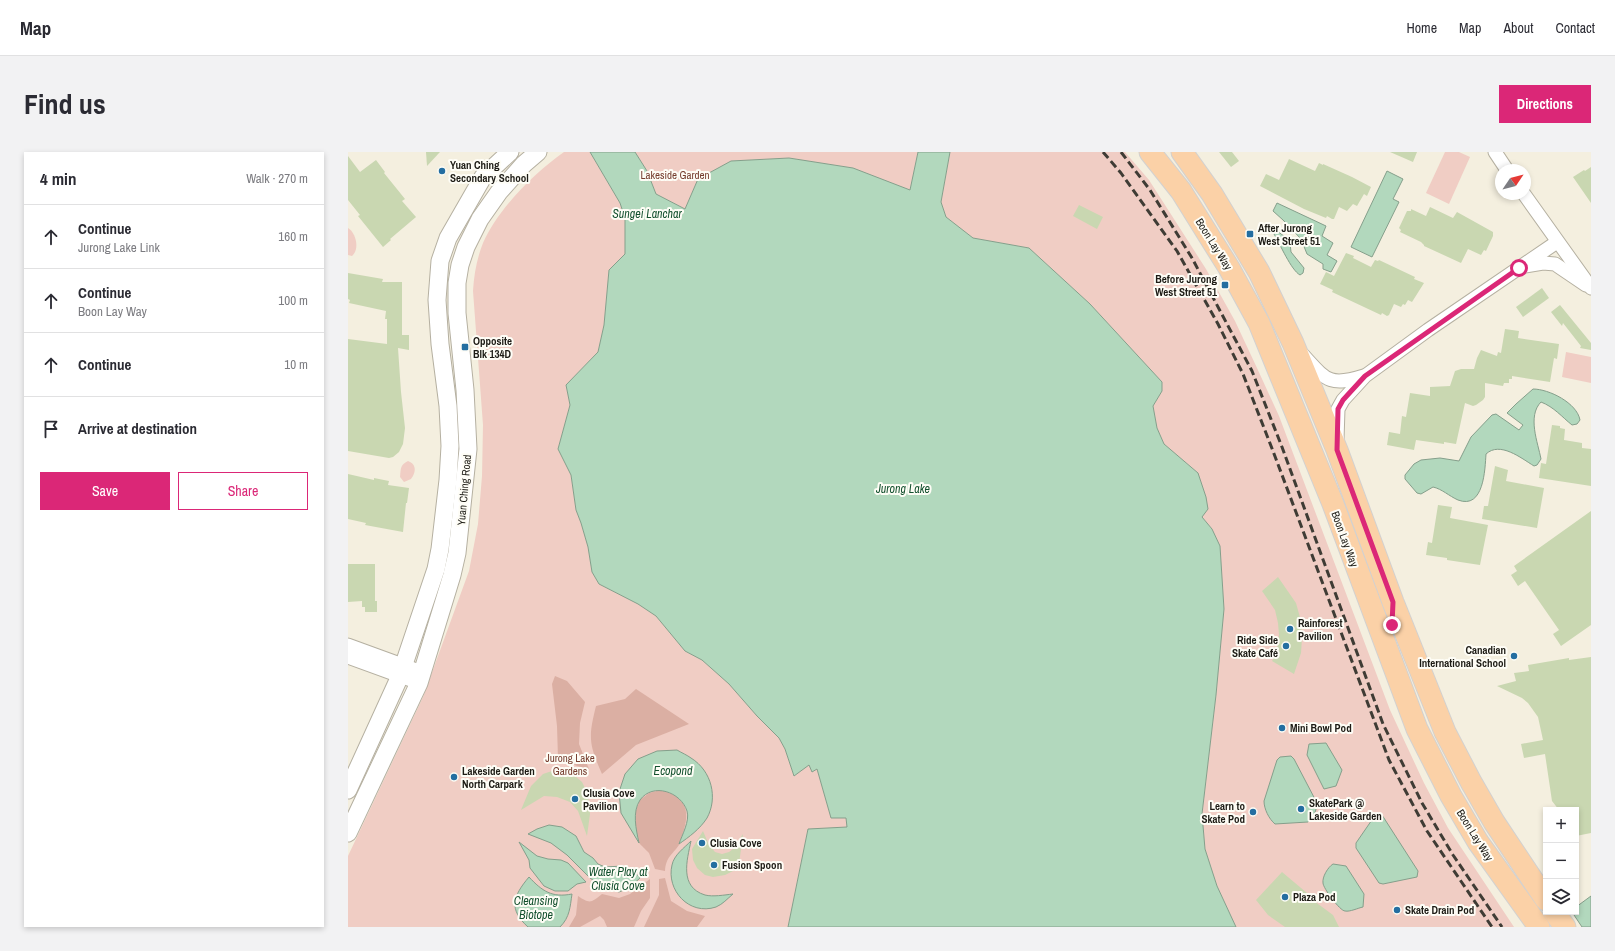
<!DOCTYPE html>
<html lang="en">
<head>
<meta charset="utf-8">
<style>
  :root { --surface:#fff; --page:#f2f2f3; --text:#2b2b33; --muted:#7c7c81; --line:#e1e1e2; --accent:#db2777 }
  body { margin:0; font-family:"Archivo Narrow",sans-serif; background:var(--page); color:var(--text) }
  .controls { position:absolute; right:12px; bottom:12px; display:grid; overflow:hidden; border-radius:0px; box-shadow:0 2px 6px #0003 }
  .controls button { width:36px; height:36px; display:grid; place-items:center; padding:0; border:0; border-bottom:1px solid var(--line); background:var(--surface); color:var(--text); font:20px sans-serif }
  .compass { position:absolute; left:1147px; top:12px; width:36px; height:36px; border-radius:50%; background:var(--surface); box-shadow:0 2px 6px #0003; rotate:55deg }
  .stop { position:absolute; width:12px; height:12px; margin:-9px; border:3px solid #db2777; border-radius:50%; background:#fff }
  .stop.end { background:#db2777; border-color:#fff; box-shadow:0 1px 4px #0008 }
  .list { margin:0; padding:0; list-style:none }
  h2 { display:flex; justify-content:space-between; align-items:center; height:52px; margin:0; padding:0 16px; font-size:17px }
  h2 small { font-size:13px; font-weight:400; color:var(--muted) }
  .list li { display:grid; grid-template-columns:26px 1fr auto; gap:12px; align-items:center; box-sizing:border-box; height:64px; padding:0 16px; border-top:1px solid var(--line) }
  .list b { display:block; font-size:15px; white-space:nowrap }
  .list p { margin:0; font-size:13px; white-space:nowrap; color:var(--muted) }
  .list em { font-size:13px; font-style:normal; color:var(--muted) }
  .actions { display:flex; gap:8px; padding:12px 16px }
  .actions a { flex:1; padding:9px 0; border:1px solid var(--accent); border-radius:0px; text-align:center; font-size:14px; color:var(--accent) }
  .actions .main { background:var(--accent); color:#fff }
  .icon { flex:none; width:22px; height:22px; fill:none; stroke:currentColor; stroke-width:2; stroke-linecap:round; stroke-linejoin:round }
  .map { position:relative; flex:none; width:1243px; height:775px; overflow:hidden; border-radius:0px }
  header { display:flex; align-items:center; gap:24px; box-sizing:border-box; height:56px; padding:0 20px; background:var(--surface); border-bottom:1px solid var(--line) }
  header strong { font-size:19px }
  nav { display:flex; gap:22px; margin-inline-start:auto; font-size:14px }
  .intro { display:flex; align-items:center; justify-content:space-between; box-sizing:border-box; height:96px; padding:0 24px }
  h1 { margin:0; font-size:28px }
  .button { padding:10px 18px; border-radius:0px; background:var(--accent); color:#fff; font-size:14px; font-weight:700 }
  main { display:flex; gap:24px; padding:0 24px }
  aside { flex:1; background:var(--surface); border-radius:0px; box-shadow:0 2px 6px #0003 }
  .map>svg:first-child { display:block }
  .green { fill:#f0cdc4 }
  .forest { fill:#dbafa3 }
  .water { fill:#b2d8bd; stroke:#859f8b }
  .building { fill:#c9d7b1 }
  .lines { fill:none; stroke-linecap:round; stroke-linejoin:round }
  .minor-casing { stroke:#b5b0a1; stroke-width:15 }
  .tertiary-casing { stroke:#b5b0a1; stroke-width:19 }
  .primary-casing { stroke:#d2d1d0; stroke-width:23 }
  .minor { stroke:#fff; stroke-width:13 }
  .tertiary { stroke:#fff; stroke-width:17 }
  .primary { stroke:#fbd1a7; stroke-width:21 }
  .rail { stroke:#3f3c35; stroke-width:3; stroke-dasharray:8 4; stroke-linecap:butt }
  .route { stroke:#db2777; stroke-width:5 }
  .poi-dot { fill:#246ea1; stroke:#fefdf6; stroke-width:1.5 }
  .labels { text-anchor:middle; stroke-width:4; stroke-linejoin:round; paint-order:stroke }
  .poi-label { font-size:11px; font-weight:bold; fill:#1d1b15; stroke:#fefdf6; text-anchor:start }
  .park-label { font-size:11px; fill:#753c2d; stroke:#fefdf6 }
  .street-label { font-size:11px; fill:#1d1b15; stroke:#fefdf6 }
  .water-label { font-size:12px; font-style:italic; fill:#13502e; stroke:#fefdf6 }
</style>
</head>
<body>
<header>
<strong>Map</strong>
<nav><a>Home</a><a>Map</a><a>About</a><a>Contact</a></nav>
</header>
<div class="intro"><h1>Find us</h1><a class="button">Directions</a></div>
<main>
<aside>
<h2>4 min<small>Walk · 270 m</small></h2>
<ul class="list">
<li><svg class="icon" aria-label="ahead" viewBox="0 0 24 24"><path d="M12 20V5M6 11l6-6 6 6"/></svg><div><b>Continue</b><p>Jurong Lake Link</p></div><em>160 m</em></li>
<li><svg class="icon" aria-label="ahead" viewBox="0 0 24 24"><path d="M12 20V5M6 11l6-6 6 6"/></svg><div><b>Continue</b><p>Boon Lay Way</p></div><em>100 m</em></li>
<li><svg class="icon" aria-label="ahead" viewBox="0 0 24 24"><path d="M12 20V5M6 11l6-6 6 6"/></svg><div><b>Continue</b></div><em>10 m</em></li>
<li><svg class="icon" aria-label="arrive" viewBox="0 0 24 24"><path d="M6 21V4h12l-3 4 3 4H6"/></svg><div><b>Arrive at destination</b></div></li>
</ul>
<div class="actions"><a class="main">Save</a><a>Share</a></div>
</aside>
<div class="map">
<svg width="1243" height="775" viewBox="0 0 1243 775">
  <rect width="100%" height="100%" fill="#f4efdf"/>
  <g class="green">
    <path d="M 216,0 L 242,0 L 272,51 L 277,66 L 277,102 L 261,118 L 256,173 L 250,200 L 218,233 L 222,253 L 210,297 L 223,323 L 228,358 L 233,371 L 240,395 L 244,420 L 251,432 L 290,452 L 308,464 L 337,499 L 354,508 L 381,532 L 409,564 L 431,586 L 437,597 L 446,624 L 461,613 L 469,617 L 483,666 L 498,666 L 500,675 L 460,678 L 440,775 L 0,775 L 0,704 L 75,545 L 121,419 L 130,372 L 134,324 L 135,273 L 125,139 C 126,122 129,106 135,91 C 150,57 185,22 216,0 Z"/>
    <path d="M 287,0 L 570,0 L 562,38 L 504,16 L 441,6 L 383,9 L 350,27 L 337,57 L 308,42 L 299,19 Z"/>
    <path d="M 602,0 L 777,0 L 801,28 L 858,117 L 887,169 L 909,216 L 931,264 L 1042,558 L 1076,631 L 1100,676 L 1166,775 L 888,775 L 869,734 L 857,697 L 854,662 L 868,543 L 876,457 L 872,394 L 864,377 L 854,365 L 850,321 L 816,292 L 809,276 L 805,254 L 814,239 L 814,230 L 742,152 L 681,96 L 625,86 L 598,65 L 593,50 Z"/>
    <path d="M 1097,0 L 1111,0 L 1122,5 L 1101,52 L 1078,41 Z"/>
    <path d="M 0,76 C 8,81 12,97 4,104 L 0,103 Z"/>
    <path d="M 1218,200 L 1243,205 L 1243,231 L 1214,225 Z"/>
    <path d="M 60,309 C 69,312 68,321 63,327 L 56,330 L 52,325 C 53,316 52,313 60,309 Z"/>
  </g>
  <g class="forest">
    <path d="M 207,524 L 219,529 L 237,550 L 232,571 L 231,592 L 241,617 L 229,614 L 210,606 L 209,574 L 204,532 Z"/>
    <path d="M 288,537 L 341,572 L 288,593 L 254,622 C 241,592 240,586 248,554 L 277,547 Z"/>
    <path d="M 312,638 C 337,644 343,657 335,681 C 334,685 333,689 331,693 C 324,703 318,705 317,719 L 307,717 L 301,701 L 291,691 L 287,672 L 288,658 L 292,648 L 301,641 Z"/>
    <path d="M 317,726 L 323,749 L 339,759 L 357,764 L 349,775 L 296,775 L 311,743 L 311,727 Z"/>
    <path d="M 302,727 L 302,746 L 293,759 L 286,775 L 259,775 L 256,768 L 252,764 L 232,775 L 221,775 L 228,763 L 230,744 C 242,752 243,751 254,742 L 271,746 L 282,742 Z"/>
  </g>
  <g class="water">
    <path d="M 242,0 L 287,0 L 299,19 L 308,42 L 337,57 L 350,27 L 383,9 L 441,6 L 505,16 L 562,38 L 570,0 L 602,0 L 593,50 L 598,65 L 625,86 L 681,96 L 742,152 L 814,230 L 814,239 L 805,254 L 809,276 L 816,292 L 850,321 L 858,345 L 860,357 L 854,365 L 864,377 L 872,394 L 876,457 L 868,543 L 854,662 L 857,697 L 869,734 L 888,775 L 440,775 L 460,677 L 499,675 L 498,666 L 483,666 L 469,617 L 464,620 L 461,613 L 446,624 L 437,597 L 431,586 L 409,564 L 381,532 L 354,508 L 337,499 L 308,464 L 290,452 L 251,432 L 244,420 L 240,395 L 233,371 L 228,358 L 223,323 L 210,297 L 222,253 L 218,233 L 250,200 L 256,173 L 261,118 L 277,102 L 277,66 L 272,51 Z"/>
    <path d="M 1039,19 L 1055,27 L 1045,47 L 1051,50 L 1024,105 L 1003,95 Z"/>
    <path d="M 929,51 L 978,74 L 974,84 L 985,91 L 979,103 L 989,109 L 983,120 L 975,117 L 975,112 L 959,102 L 953,87 L 935,68 L 925,59 Z"/>
    <path d="M 928,78 L 937,85 L 942,91 L 943,100 L 956,116 L 955,121 L 952,123 C 943,118 932,92 926,82 Z"/>
    <path d="M 1185,237 C 1201,237 1229,251 1232,268 L 1229,272 L 1224,273 C 1214,265 1206,255 1193,250 C 1179,264 1190,291 1193,307 L 1189,313 L 1186,314 C 1173,306 1152,289 1138,302 C 1137,317 1136,358 1110,348 C 1101,344 1094,337 1085,335 L 1073,342 L 1069,341 L 1057,327 L 1057,323 L 1066,312 L 1073,308 L 1092,306 L 1111,309 L 1123,285 L 1144,263 L 1148,262 L 1171,278 L 1175,273 L 1159,261 L 1168,252 Z"/>
    <path d="M 978,591 L 994,618 L 988,634 L 976,637 L 959,603 L 961,592 Z"/>
    <path d="M 329,598 C 334,601 339,603 343,606 C 364,619 370,646 359,666 C 352,677 341,685 331,692 C 334,683 342,669 339,659 C 333,640 305,630 292,648 C 284,660 288,677 291,691 L 273,661 L 271,640 L 277,622 L 290,607 L 309,599 Z"/>
    <path d="M 943,604 L 946,607 L 969,651 C 969,658 965,666 960,670 L 927,672 C 921,667 916,657 916,649 L 929,608 L 932,605 Z"/>
    <path d="M 1028,662 L 1034,663 L 1070,719 L 1069,725 L 1035,732 L 1031,731 L 1008,696 L 1008,691 Z"/>
    <path d="M 201,673 L 214,675 L 228,684 L 236,700 L 245,706 L 250,712 L 257,715 L 275,714 L 284,717 L 292,726 L 281,736 L 271,740 L 255,735 L 242,726 L 219,703 L 203,691 L 180,682 L 189,677 Z"/>
    <path d="M 343,689 C 339,708 331,735 357,743 C 365,745 376,743 385,742 C 379,747 375,752 368,755 C 341,764 318,738 324,713 C 326,703 336,696 343,689 Z"/>
    <path d="M 171,690 L 189,704 L 200,707 L 213,708 L 220,711 L 238,730 L 229,732 L 220,739 L 207,739 L 196,734 L 182,716 L 181,708 Z"/>
    <path d="M 985,712 L 998,714 L 1016,742 L 1015,755 C 1010,756 1002,760 997,759 C 992,759 975,736 975,731 C 974,725 980,715 985,712 Z"/>
    <path d="M 181,725 C 194,739 204,746 224,742 C 222,755 222,765 212,775 L 180,775 C 160,757 165,744 181,725 Z"/>
    <path d="M 1243,744 L 1243,775 L 1234,775 L 1224,760 L 1228,760 L 1228,755 Z"/>
  </g>
  <g class="building">
    <path d="M 78,0 L 92,0 L 79,14 Z"/>
    <path d="M 871,0 L 884,0 L 891,9 L 883,15 Z"/>
    <path d="M 1042,0 L 1069,0 L 1065,10 Z"/>
    <path d="M 0,4 L 12,20 L 28,8 L 37,20 L 36,21 L 57,47 L 54,49 L 68,65 L 42,87 L 43,88 L 35,95 L 10,64 L 12,63 L 0,48 Z"/>
    <path d="M 941,7 L 967,19 L 971,11 L 975,13 L 975,12 L 1004,25 L 1023,35 L 1019,44 L 1016,42 L 1009,54 L 1005,52 L 999,59 L 991,55 L 986,67 L 984,67 L 979,64 L 978,66 L 956,57 L 912,34 L 918,22 L 931,28 Z"/>
    <path d="M 1243,15 L 1243,51 L 1225,25 L 1236,18 L 1237,19 Z"/>
    <path d="M 731,53 L 755,65 L 749,77 L 725,64 Z"/>
    <path d="M 1082,55 L 1105,66 L 1109,60 L 1145,80 L 1145,84 L 1138,99 L 1136,98 L 1133,103 L 1120,97 L 1113,111 L 1076,94 L 1076,93 L 1073,90 L 1052,80 L 1053,78 L 1051,76 L 1059,59 L 1063,59 L 1063,57 L 1078,64 Z"/>
    <path d="M 998,101 L 1006,104 L 1005,106 L 1023,115 L 1027,108 L 1030,109 L 1031,108 L 1067,125 L 1066,127 L 1076,131 L 1064,150 L 1060,148 L 1057,153 L 1055,152 L 1053,155 L 1046,152 L 1041,163 L 1039,164 L 1034,161 L 1033,163 L 984,140 L 985,138 L 972,132 L 978,120 L 986,124 Z"/>
    <path d="M 0,121 L 35,127 L 34,130 L 54,130 L 54,183 L 61,183 L 61,198 L 50,196 L 53,240 L 57,276 L 55,292 L 51,300 L 45,305 L 41,306 L 0,299 L 0,187 L 39,192 L 39,167 L 37,167 L 38,159 L 1,151 L 2,148 L 0,147 Z"/>
    <path d="M 1194,136 L 1201,146 L 1175,165 L 1168,155 Z"/>
    <path d="M 1212,153 L 1243,191 L 1243,198 L 1232,196 L 1233,194 L 1215,171 L 1214,174 L 1203,160 Z"/>
    <path d="M 1157,177 L 1171,179 L 1170,186 L 1211,192 L 1209,207 L 1206,206 L 1202,230 L 1164,224 L 1164,227 L 1161,227 L 1161,231 L 1156,231 L 1155,234 L 1137,231 L 1137,245 L 1135,248 L 1128,253 L 1125,254 L 1117,251 L 1108,292 L 1096,290 L 1096,292 L 1068,288 L 1066,298 L 1039,293 L 1041,280 L 1052,282 L 1054,264 L 1058,265 L 1062,241 L 1082,244 L 1082,235 L 1102,234 L 1107,219 L 1113,217 L 1126,217 L 1129,206 L 1133,198 L 1149,204 L 1150,200 L 1153,201 Z"/>
    <path d="M 1204,273 L 1212,274 L 1212,276 L 1217,277 L 1216,288 L 1234,291 L 1234,296 L 1243,297 L 1243,334 L 1191,326 L 1193,311 L 1198,312 Z"/>
    <path d="M 1147,314 L 1160,318 L 1158,329 L 1196,336 L 1189,376 L 1134,367 L 1136,354 L 1140,354 Z"/>
    <path d="M 0,322 L 26,328 L 26,326 L 41,329 L 40,333 L 61,336 L 59,351 L 58,351 L 55,380 L 17,373 L 18,371 L 0,367 Z"/>
    <path d="M 1090,353 L 1104,355 L 1102,366 L 1140,373 L 1132,413 L 1099,408 L 1099,406 L 1078,403 L 1080,390 L 1084,391 Z"/>
    <path d="M 1243,359 L 1243,473 L 1213,494 L 1205,482 L 1211,478 L 1177,429 L 1170,434 L 1163,423 L 1169,419 L 1166,414 Z"/>
    <path d="M 0,412 L 27,412 L 27,449 L 29,449 L 29,460 L 17,460 L 17,455 L 14,455 L 14,449 L 0,450 Z"/>
    <path d="M 930,425 L 948,451 L 953,469 L 954,486 L 953,501 L 946,522 L 924,509 L 928,503 L 931,483 L 930,471 L 927,458 L 914,439 Z"/>
    <path d="M 1243,505 L 1243,681 L 1228,684 L 1228,658 L 1211,658 L 1204,649 L 1197,602 L 1176,606 L 1173,592 L 1195,588 L 1190,565 L 1180,551 L 1174,546 L 1149,534 L 1168,529 L 1166,521 L 1181,519 L 1180,513 L 1221,506 L 1221,508 Z"/>
    <path d="M 210,617 L 221,619 L 234,630 L 240,642 L 242,662 L 239,684 L 230,659 L 222,650 L 209,645 L 196,644 L 173,658 L 183,634 L 195,622 Z"/>
    <path d="M 355,679 L 361,693 L 367,700 L 374,702 L 381,700 L 385,697 L 395,682 L 391,712 L 385,719 L 377,723 L 365,725 L 357,723 L 349,716 L 345,708 L 344,697 Z"/>
    <path d="M 934,720 L 959,741 L 966,749 L 985,763 L 991,775 L 937,775 L 920,763 L 908,748 Z"/>
  </g>
  <g class="lines">
    <g class="minor-casing">
      <g id="minor">
        <path d="M 1147,0 L 1159,18"/>
        <path d="M 1176,42 L 1243,136"/>
        <path d="M 1177,114 L 1195,111 L 1207,112 L 1238,133"/>
        <path d="M 955,203 C 978,228 981,235 1016,224"/>
        <path d="M 989,288 L 990,257 L 995,248 L 1017,224 L 1080,178 L 1209,90"/>
        <path d="M 0,493 L 74,520"/>
        <path d="M 0,505 L 71,531"/>
      </g>
    </g>
    <g class="tertiary-casing">
      <g id="tertiary">
        <path d="M 0,638 L 52,524 L 88,417 L 92,397 L 100,328 L 102,294 L 100,254 L 92,192 L 89,148 L 92,109 L 100,86 L 135,25 L 162,0"/>
        <path d="M 0,681 L 71,531 L 104,423 L 109,401 L 120,297 L 117,238 L 109,161 L 109,131 L 112,113 L 118,95 L 132,67 L 151,40 L 176,12 L 190,0"/>
      </g>
    </g>
    <g class="primary-casing">
      <g id="primary">
        <path d="M 802,0 L 833,39 L 881,116 L 911,171 L 985,352 L 1069,577 L 1103,644 L 1130,690 L 1191,775"/>
        <path d="M 834,0 L 864,42 L 911,120 L 945,191 L 989,298 L 1045,450 L 1097,580 L 1123,630 L 1146,670 L 1198,748"/>
        <path d="M 1206,760 L 1217,775"/>
      </g>
    </g>
    <use href="#minor" class="minor"/>
    <use href="#tertiary" class="tertiary"/>
    <use href="#primary" class="primary"/>
    <g class="rail">
      <path d="M 755,0 L 773,21 L 829,99 L 870,172 L 895,222 L 925,299 L 1041,608 L 1079,679 L 1144,775"/>
      <path d="M 773,0 L 802,38 L 844,106 L 904,219 L 934,295 L 1035,572 L 1074,651 L 1105,703 L 1154,775"/>
    </g>
  </g>
  <g class="lines">
    <path class="route" d="M 1044,473 L 1045,450 L 989,298 L 990,257 L 995,248 L 1017,224 L 1171,116"/>
  </g>
  <g class="poi-dot">
    <circle cx="94" cy="19" r="4"/>
    <rect x="898" y="78" width="8" height="8" rx="2"/>
    <rect x="873" y="129" width="8" height="8" rx="2"/>
    <rect x="113" y="191" width="8" height="8" rx="2"/>
    <circle cx="942" cy="477" r="4"/>
    <circle cx="938" cy="494" r="4"/>
    <circle cx="1166" cy="504" r="4"/>
    <circle cx="934" cy="576" r="4"/>
    <circle cx="106" cy="625" r="4"/>
    <circle cx="227" cy="647" r="4"/>
    <circle cx="953" cy="657" r="4"/>
    <circle cx="905" cy="660" r="4"/>
    <circle cx="354" cy="691" r="4"/>
    <circle cx="366" cy="713" r="4"/>
    <circle cx="937" cy="745" r="4"/>
    <circle cx="1049" cy="758" r="4"/>
  </g>
  <g class="labels">
    <g class="poi-label">
      <text x="102" y="17">Yuan Ching<tspan x="102" dy="13">Secondary School</tspan></text>
      <text x="910" y="80">After Jurong<tspan x="910" dy="13">West Street 51</tspan></text>
      <text x="869" y="131" text-anchor="end">Before Jurong<tspan x="869" dy="13">West Street 51</tspan></text>
      <text x="125" y="193">Opposite<tspan x="125" dy="13">Blk 134D</tspan></text>
      <text x="950" y="475">Rainforest<tspan x="950" dy="13">Pavilion</tspan></text>
      <text x="930" y="492" text-anchor="end">Ride Side<tspan x="930" dy="13">Skate Café</tspan></text>
      <text x="1158" y="502" text-anchor="end">Canadian<tspan x="1158" dy="13">International School</tspan></text>
      <text x="942" y="580">Mini Bowl Pod</text>
      <text x="114" y="623">Lakeside Garden<tspan x="114" dy="13">North Carpark</tspan></text>
      <text x="235" y="645">Clusia Cove<tspan x="235" dy="13">Pavilion</tspan></text>
      <text x="961" y="655">SkatePark @<tspan x="961" dy="13">Lakeside Garden</tspan></text>
      <text x="897" y="658" text-anchor="end">Learn to<tspan x="897" dy="13">Skate Pod</tspan></text>
      <text x="362" y="695">Clusia Cove</text>
      <text x="374" y="717">Fusion Spoon</text>
      <text x="945" y="749">Plaza Pod</text>
      <text x="1057" y="762">Skate Drain Pod</text>
    </g>
    <g class="park-label">
      <text x="327" y="27">Lakeside Garden</text>
      <text x="222" y="610">Jurong Lake<tspan x="222" dy="13">Gardens</tspan></text>
    </g>
    <g class="street-label">
      <text transform="translate(866 92) rotate(58)" y="4">Boon Lay Way</text>
      <text transform="translate(116 338) rotate(-85)" y="4">Yuan Ching Road</text>
      <text transform="translate(997 387) rotate(70)" y="4">Boon Lay Way</text>
      <text transform="translate(1127 683) rotate(58)" y="4">Boon Lay Way</text>
    </g>
    <g class="water-label">
      <text x="299" y="66">Sungei Lanchar</text>
      <text x="555" y="341">Jurong Lake</text>
      <text x="325" y="623">Ecopond</text>
      <text x="270" y="724">Water Play at<tspan x="270" dy="14">Clusia Cove</tspan></text>
      <text x="188" y="753">Cleansing<tspan x="188" dy="14">Biotope</tspan></text>
    </g>
  </g>
</svg>
<div class="controls">
<button>+</button>
<button>−</button>
<button><svg class="icon" aria-label="layers" viewBox="0 0 24 24"><path d="M12 4l9 5-9 5-9-5zM3 14l9 5 9-5"/></svg></button>
</div>
<svg class="compass" viewBox="-18 -18 36 36"><path d="M0-13l5 13h-10z" fill="#e53935"/><path d="M0 13l5-13h-10z" fill="#7c7c81"/></svg>
<div class="stop" style="left:1171px;top:116px"></div>
<div class="stop end" style="left:1044px;top:473px"></div>
</div>
</main>
</body>
</html>
